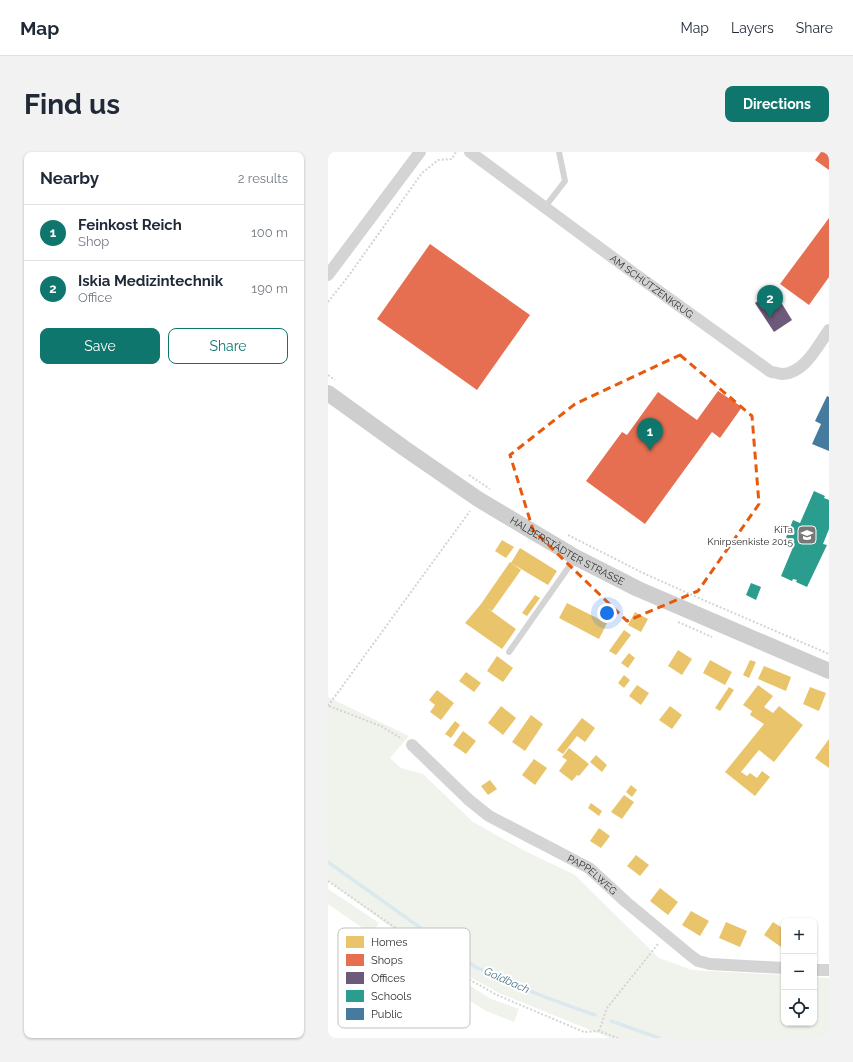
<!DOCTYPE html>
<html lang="en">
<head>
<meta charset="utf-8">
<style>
  :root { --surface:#fff; --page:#f2f2f3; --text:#1f2937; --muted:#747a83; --line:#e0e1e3; --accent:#0f766e }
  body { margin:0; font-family:Raleway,sans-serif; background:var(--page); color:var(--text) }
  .controls { position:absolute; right:12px; bottom:12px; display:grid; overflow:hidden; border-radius:8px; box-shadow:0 1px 3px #0004 }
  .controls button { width:36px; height:36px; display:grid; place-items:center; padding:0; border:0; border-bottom:1px solid var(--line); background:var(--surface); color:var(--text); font:20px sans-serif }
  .you { position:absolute; left:279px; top:461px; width:14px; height:14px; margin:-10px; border:3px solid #fff; border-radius:50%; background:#1a73e8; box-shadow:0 0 0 6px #1a73e833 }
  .badge { display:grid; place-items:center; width:26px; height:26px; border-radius:50%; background:var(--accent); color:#fff; font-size:13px; font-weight:700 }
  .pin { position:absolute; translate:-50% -33px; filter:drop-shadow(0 1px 2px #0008) }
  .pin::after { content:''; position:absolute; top:21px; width:14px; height:12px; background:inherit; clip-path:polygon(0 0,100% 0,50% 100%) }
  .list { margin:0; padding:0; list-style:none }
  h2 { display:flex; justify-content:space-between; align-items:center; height:52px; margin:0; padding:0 16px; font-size:17px }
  h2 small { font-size:13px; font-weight:400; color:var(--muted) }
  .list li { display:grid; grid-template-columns:26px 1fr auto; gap:12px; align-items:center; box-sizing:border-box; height:56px; padding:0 16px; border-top:1px solid var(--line) }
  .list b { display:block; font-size:15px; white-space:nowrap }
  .list p { margin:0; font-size:13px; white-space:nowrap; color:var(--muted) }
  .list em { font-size:13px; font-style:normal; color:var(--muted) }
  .actions { display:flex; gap:8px; padding:12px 16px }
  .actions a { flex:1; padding:9px 0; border:1px solid var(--accent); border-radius:8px; text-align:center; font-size:14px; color:var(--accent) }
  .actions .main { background:var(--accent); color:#fff }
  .icon { flex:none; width:22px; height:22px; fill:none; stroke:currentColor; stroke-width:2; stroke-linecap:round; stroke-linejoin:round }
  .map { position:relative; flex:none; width:501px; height:886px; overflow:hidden; border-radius:8px }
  header { display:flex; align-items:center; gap:24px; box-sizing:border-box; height:56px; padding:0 20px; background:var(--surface); border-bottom:1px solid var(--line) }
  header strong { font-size:19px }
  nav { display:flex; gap:22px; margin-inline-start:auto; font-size:14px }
  .intro { display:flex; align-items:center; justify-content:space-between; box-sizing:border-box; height:96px; padding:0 24px }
  h1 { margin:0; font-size:28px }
  .button { padding:10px 18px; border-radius:8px; background:var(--accent); color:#fff; font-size:14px; font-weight:700 }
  main { display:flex; gap:24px; padding:0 24px }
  aside { flex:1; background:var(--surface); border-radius:8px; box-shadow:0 1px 3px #0004 }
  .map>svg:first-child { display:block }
  .green { fill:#f0f3ec }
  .homes { fill:#e9c46a }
  .shops { fill:#e76f51 }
  .offices { fill:#6d597a }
  .schools { fill:#2a9d8f }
  .public { fill:#457b9d }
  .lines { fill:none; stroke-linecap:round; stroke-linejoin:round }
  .stream { stroke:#dbe9ee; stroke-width:3.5 }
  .path { stroke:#d4d4d4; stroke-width:2; stroke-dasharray:2 2; stroke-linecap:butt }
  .service { stroke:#d4d4d4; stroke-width:6 }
  .minor { stroke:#d4d4d4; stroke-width:12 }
  .secondary { stroke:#cecece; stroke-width:16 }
  .marked { fill:none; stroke:#e8590c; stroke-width:3; stroke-dasharray:8 5; stroke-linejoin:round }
  .labels { text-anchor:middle; stroke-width:4; stroke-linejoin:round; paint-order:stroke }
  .street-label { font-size:10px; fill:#303030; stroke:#fff }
  .poi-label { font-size:10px; fill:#303030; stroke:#fff; text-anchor:end }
  .water-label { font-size:11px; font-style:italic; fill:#45778b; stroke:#fff }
  .key { fill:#fff; stroke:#c1c1c1; stroke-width:1 }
  .key-label { font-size:11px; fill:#303030 }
</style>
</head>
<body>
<header>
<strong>Map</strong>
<nav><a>Map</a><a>Layers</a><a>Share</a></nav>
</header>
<div class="intro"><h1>Find us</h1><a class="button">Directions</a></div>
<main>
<aside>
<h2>Nearby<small>2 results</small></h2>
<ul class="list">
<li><span class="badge">1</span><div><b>Feinkost Reich</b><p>Shop</p></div><em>100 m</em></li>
<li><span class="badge">2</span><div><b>Iskia Medizintechnik</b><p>Office</p></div><em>190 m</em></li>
</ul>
<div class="actions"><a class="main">Save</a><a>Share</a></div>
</aside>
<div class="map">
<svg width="501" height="886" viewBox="0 0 501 886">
  <rect width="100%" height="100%" fill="#fff"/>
  <g class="green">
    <path d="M 0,545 L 81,584 L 62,606 L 73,616 L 95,622 L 145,670 L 197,699 L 247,723 L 331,806 L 364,818 L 456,823 L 456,871 L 486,871 L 486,825 L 501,826 L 501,886 L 282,886 L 171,841 L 131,819 L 60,773 L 0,729 Z"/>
    <path d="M 0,737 L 51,771 L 43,782 L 0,752 Z"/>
    <path d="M 138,831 L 163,847 L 191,857 L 186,870 L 158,859 L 131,842 Z"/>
  </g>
  <g class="homes">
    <path d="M 174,388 L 186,395 L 178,406 L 167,399 Z"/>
    <path d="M 192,396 L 229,419 L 220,433 L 183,411 Z"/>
    <path d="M 182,410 L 193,418 L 164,459 L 159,456 L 188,477 L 174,497 L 137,471 L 153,452 Z"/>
    <path d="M 207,443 L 212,446 L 199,464 L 194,461 Z"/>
    <path d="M 239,451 L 279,471 L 271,487 L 231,466 Z"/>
    <path d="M 307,460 L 320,467 L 313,480 L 300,473 Z"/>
    <path d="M 296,478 L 303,483 L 288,503 L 281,499 Z"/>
    <path d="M 350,498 L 364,507 L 354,523 L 340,514 Z"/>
    <path d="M 301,501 L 307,506 L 300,516 L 293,511 Z"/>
    <path d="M 169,504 L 185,516 L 175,530 L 159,519 Z"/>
    <path d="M 382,508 L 404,520 L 397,533 L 375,521 Z"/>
    <path d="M 422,508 L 428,510 L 421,526 L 415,523 Z"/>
    <path d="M 436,514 L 463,525 L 458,539 L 430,527 Z"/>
    <path d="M 138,520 L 153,531 L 146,540 L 131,529 Z"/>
    <path d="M 296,523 L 302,528 L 296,536 L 290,531 Z"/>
    <path d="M 309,533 L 321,541 L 313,553 L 301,544 Z"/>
    <path d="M 430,533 L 445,544 L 436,555 L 445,561 L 451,554 L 475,573 L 446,610 L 431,598 L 413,620 L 419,624 L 422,621 L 429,626 L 434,619 L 442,625 L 427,644 L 397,620 L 436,572 L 422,563 L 424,559 L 415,553 Z"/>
    <path d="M 401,535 L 406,538 L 392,559 L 387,556 Z"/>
    <path d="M 482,535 L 498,541 L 491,559 L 475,552 Z"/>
    <path d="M 109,538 L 126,551 L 113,568 L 102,560 L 107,553 L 101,548 Z"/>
    <path d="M 173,554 L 188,566 L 175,583 L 160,571 Z"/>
    <path d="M 342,554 L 354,563 L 344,577 L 331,568 Z"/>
    <path d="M 203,563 L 215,572 L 197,599 L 184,590 Z"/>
    <path d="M 254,566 L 267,576 L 257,590 L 249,584 L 235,602 L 229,598 Z"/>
    <path d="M 127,569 L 132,573 L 123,586 L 117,582 Z"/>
    <path d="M 135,579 L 148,589 L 138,602 L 125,593 Z"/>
    <path d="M 501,587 L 501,616 L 487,606 Z"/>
    <path d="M 241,596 L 261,612 L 251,624 L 249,623 L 244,629 L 231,619 L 239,608 L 234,605 Z"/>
    <path d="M 268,603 L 279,613 L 274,620 L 262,610 Z"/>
    <path d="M 206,607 L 219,616 L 207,633 L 194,623 Z"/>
    <path d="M 162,628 L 169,637 L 160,643 L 153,634 Z"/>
    <path d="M 303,633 L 309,638 L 304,645 L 298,640 Z"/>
    <path d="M 296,643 L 306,650 L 294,667 L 283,660 Z"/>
    <path d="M 263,651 L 274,659 L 271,664 L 260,656 Z"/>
    <path d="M 271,676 L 282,684 L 273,696 L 262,689 Z"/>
    <path d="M 308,703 L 321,713 L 312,724 L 299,714 Z"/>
    <path d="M 332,736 L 350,750 L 340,763 L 322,749 Z"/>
    <path d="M 363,759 L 381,769 L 372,784 L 354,773 Z"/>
    <path d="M 398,770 L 419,779 L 412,795 L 391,786 Z"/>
    <path d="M 445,770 L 456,777 L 456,791 L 453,795 L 436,783 Z"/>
  </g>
  <g class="shops">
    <path d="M 493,0 L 501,0 L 501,18 L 487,8 Z"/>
    <path d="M 501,66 L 501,125 L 481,153 L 452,132 Z"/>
    <path d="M 102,92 L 202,163 L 149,238 L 49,167 Z"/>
    <path d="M 390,239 L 414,255 L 392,286 L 384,280 L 317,372 L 258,329 L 294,280 L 299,283 L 330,240 L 369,268 Z"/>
  </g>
  <path class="offices" d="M 446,139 L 464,168 L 446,180 L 427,151 Z"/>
  <g class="schools">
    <path d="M 486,339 L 497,344 L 496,346 L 501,348 L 501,377 L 495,392 L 499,393 L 479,435 L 468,430 L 469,428 L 465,427 L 464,429 L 453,424 L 466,393 L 457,388 L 465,368 L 472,371 Z"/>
    <path d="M 423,431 L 433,435 L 428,448 L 418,443 Z"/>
  </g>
  <path class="public" d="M 499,244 L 501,245 L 501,299 L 484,292 L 493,272 L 487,269 Z"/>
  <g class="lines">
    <g class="stream">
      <path d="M 0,710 L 146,814 C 185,834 226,849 267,863"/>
      <path d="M 283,869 L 331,886"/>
    </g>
    <g class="path">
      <path d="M 0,150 L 19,126 L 94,21 L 110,8 L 124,7 L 128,0"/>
      <path d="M 0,223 L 7,228"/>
      <path d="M 141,323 L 162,337"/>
      <path d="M 240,383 L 315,421 L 373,447 L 501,502"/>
      <path d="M 350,470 L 384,485"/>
      <path d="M 0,554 L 142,359"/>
      <path d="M 1,554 L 53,574 L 74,587"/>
      <path d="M 0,729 L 144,829 L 169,843 L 256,880 L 271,879 L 290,886"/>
      <path d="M 271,879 L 279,856 L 330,792"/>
    </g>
    <g class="service">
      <path d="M 217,55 L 237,29 L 231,0"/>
      <path d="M 181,500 L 240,416 L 248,407"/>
    </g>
    <g class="minor">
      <path id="s1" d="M 142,0 L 307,122 L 443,220 C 447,220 451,222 455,222 C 477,221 490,193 501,178"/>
      <path d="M 0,123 L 92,0"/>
      <path id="s2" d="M 84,593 L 141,648 L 161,664 L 261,716 L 298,750 L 362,803 L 370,809 L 382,812 L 456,816"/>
      <path d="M 486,818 L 501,818"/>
    </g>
    <path class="secondary" id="s3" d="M 0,241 L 76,296 L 150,347 L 249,406 L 310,437 L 501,519"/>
  </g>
  <path class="marked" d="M 352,203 L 424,264 L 431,352 L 370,439 L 299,469 L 205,378 L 182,303 L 247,252 Z"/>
  <defs>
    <g id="school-square" transform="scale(1)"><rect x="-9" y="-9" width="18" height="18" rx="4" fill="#787878" stroke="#fff"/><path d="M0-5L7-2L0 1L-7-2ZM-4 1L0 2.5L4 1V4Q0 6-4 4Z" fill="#fff"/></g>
  </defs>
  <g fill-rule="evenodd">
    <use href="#school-square" x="479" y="383"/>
  </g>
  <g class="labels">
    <g class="street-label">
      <text dy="4" stroke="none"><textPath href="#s1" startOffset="226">AM SCHÜTZENKRUG</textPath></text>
      <text dy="4" stroke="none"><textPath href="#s3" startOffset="287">HALBERSTÄDTER STRASSE</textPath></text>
      <text dy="4" stroke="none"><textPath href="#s2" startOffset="224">PAPPELWEG</textPath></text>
    </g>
    <g class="poi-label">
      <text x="465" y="381">KiTa<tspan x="465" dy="12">Knirpsenkiste 2015</tspan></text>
    </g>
    <g class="water-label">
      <text transform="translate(179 828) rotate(24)" y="4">Goldbach</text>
    </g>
  </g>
  <rect x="10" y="776" width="132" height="100" rx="6" class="key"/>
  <rect x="18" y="784" width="18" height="12" fill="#e9c46a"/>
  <rect x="18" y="802" width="18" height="12" fill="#e76f51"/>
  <rect x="18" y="820" width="18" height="12" fill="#6d597a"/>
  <rect x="18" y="838" width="18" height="12" fill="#2a9d8f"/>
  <rect x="18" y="856" width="18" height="12" fill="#457b9d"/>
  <g class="key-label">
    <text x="43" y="794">Homes</text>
    <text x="43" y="812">Shops</text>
    <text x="43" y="830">Offices</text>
    <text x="43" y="848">Schools</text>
    <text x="43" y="866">Public</text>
  </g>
</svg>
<div class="controls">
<button>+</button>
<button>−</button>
<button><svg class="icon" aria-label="locate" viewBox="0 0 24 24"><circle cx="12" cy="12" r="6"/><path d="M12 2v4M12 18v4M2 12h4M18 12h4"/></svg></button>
</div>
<div class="you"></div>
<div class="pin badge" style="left:322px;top:299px">1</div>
<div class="pin badge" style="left:442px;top:166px">2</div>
</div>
</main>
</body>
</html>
